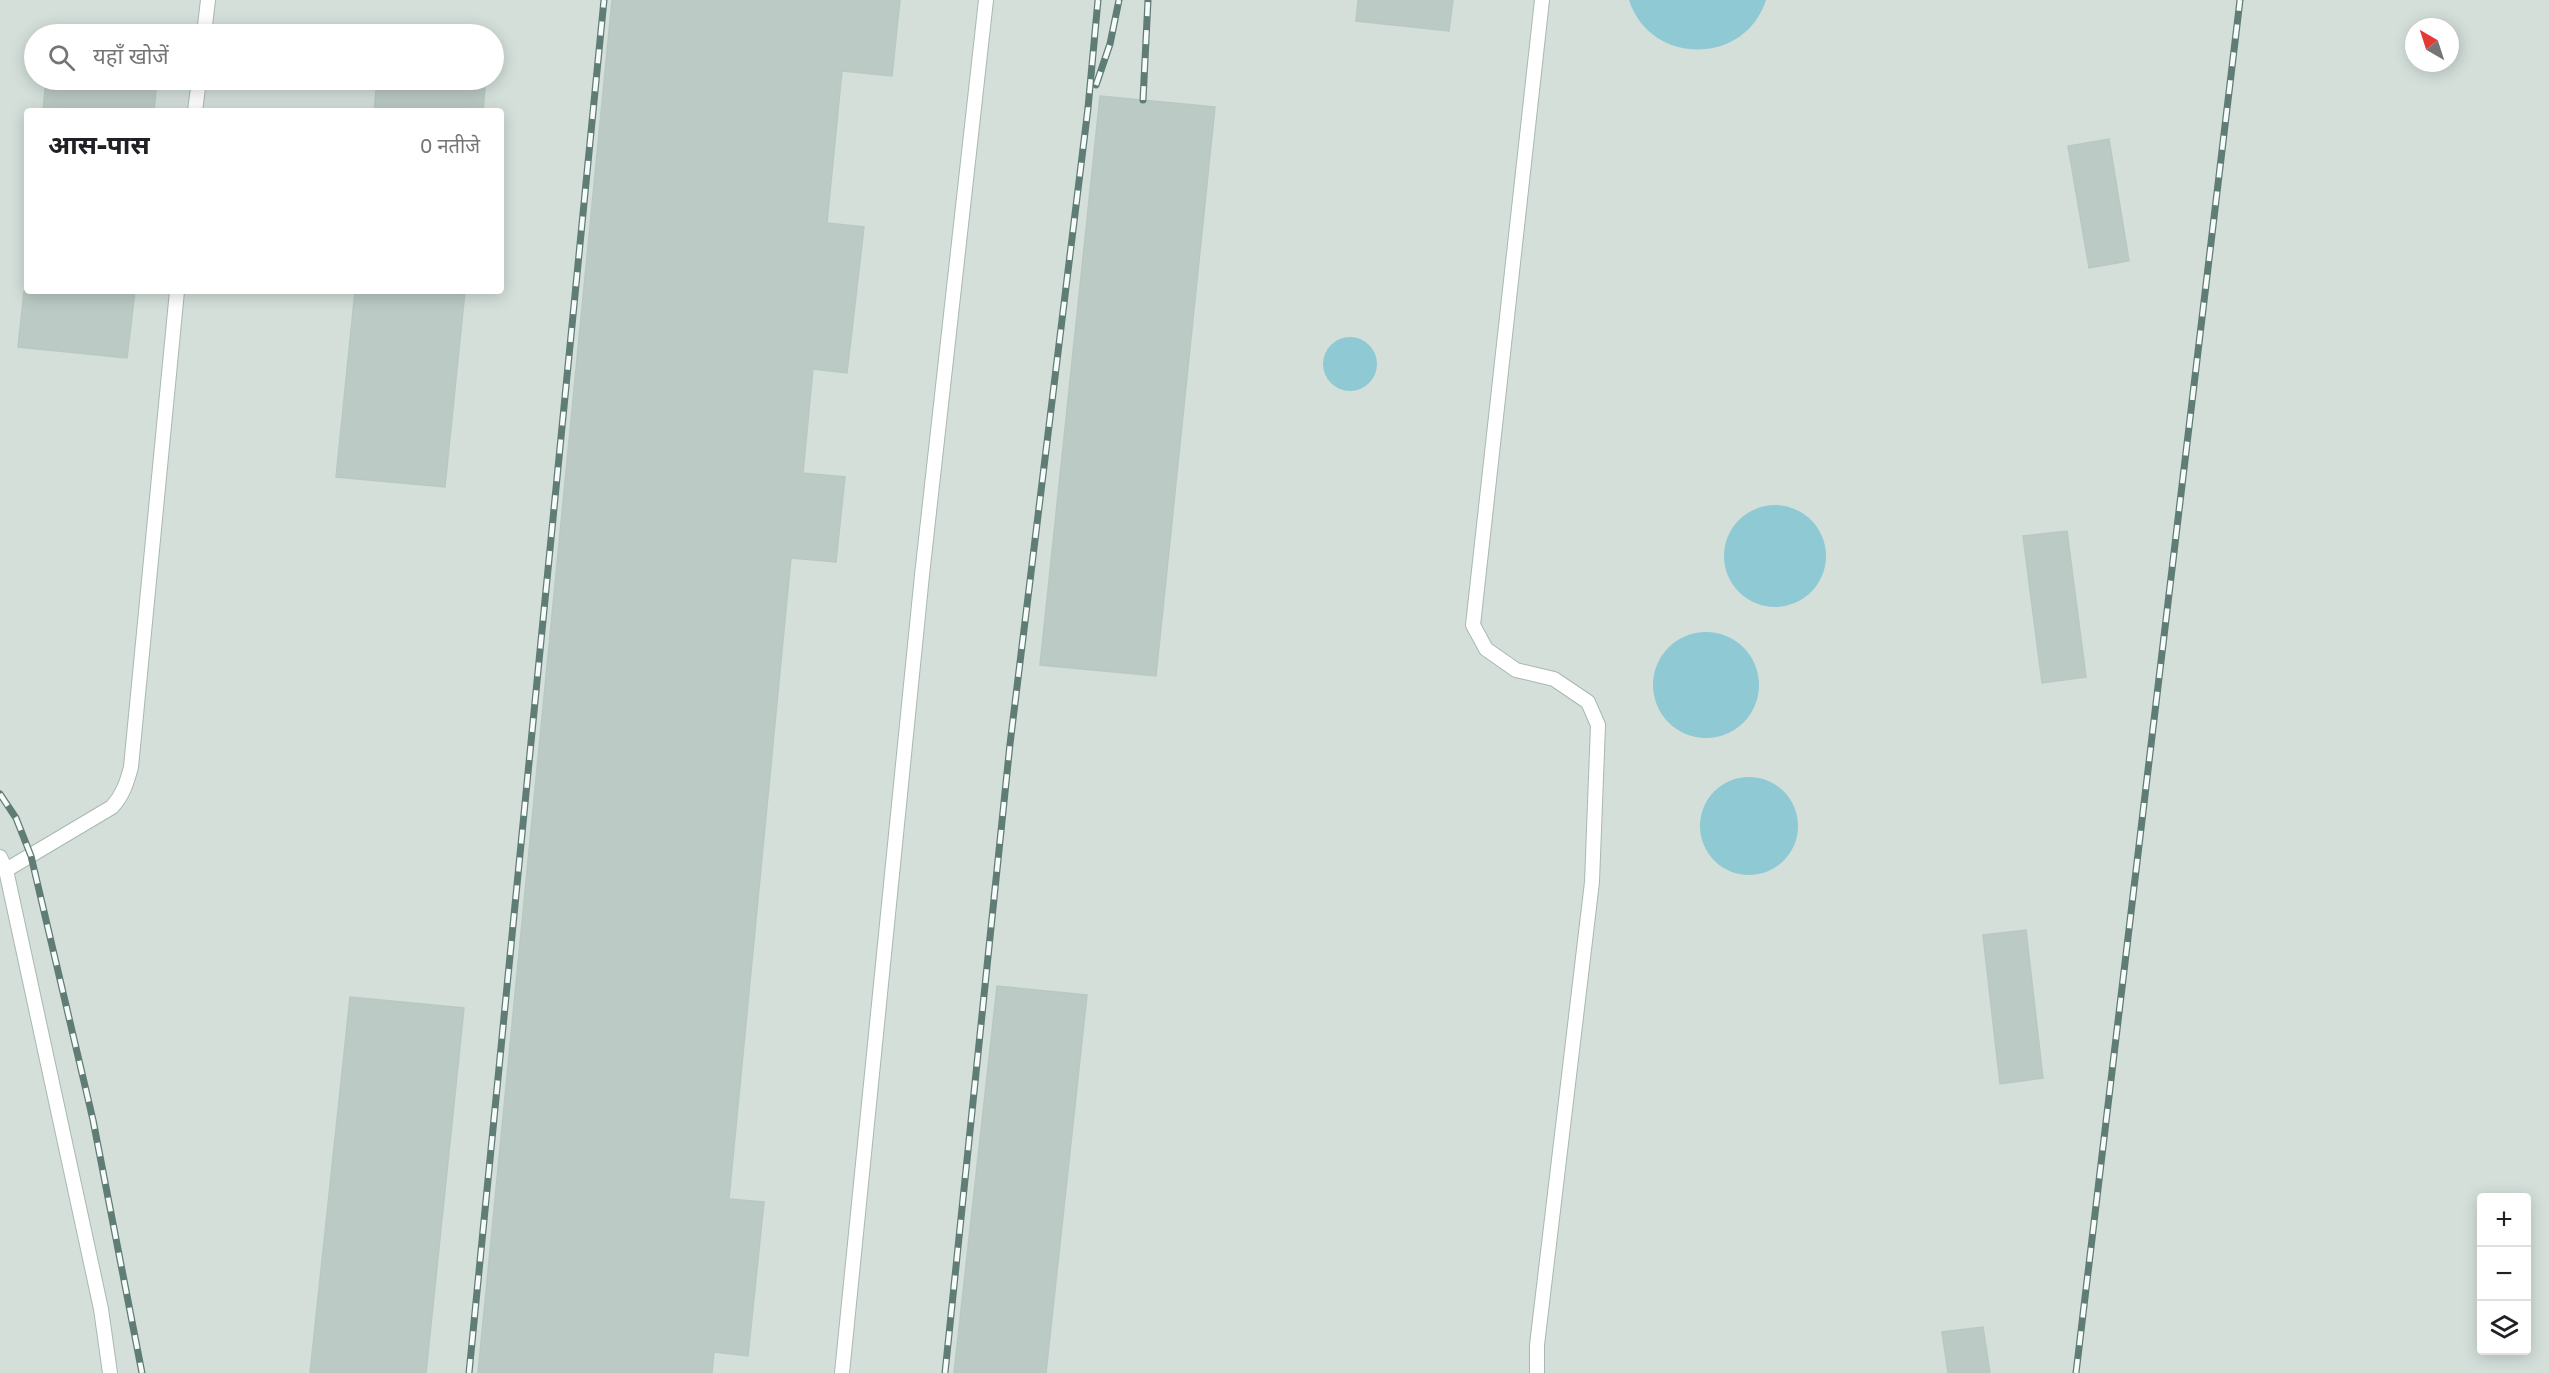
<!DOCTYPE html>
<html lang="hi">
<head>
<meta charset="utf-8">
<style>
  :root { --surface:#fff; --page:#f2f2f2; --text:#202124; --muted:#757577; --line:#e0e0e0 }
  body { margin:0; font-family:"Golos Text","Noto Sans Devanagari",sans-serif; background:var(--page); color:var(--text) }
  .controls { position:absolute; right:18px; bottom:18px; display:grid; overflow:hidden; border-radius:6px; box-shadow:0 3px 15px #0003 }
  .controls button { width:54px; height:54px; display:grid; place-items:center; padding:0; border:0; border-bottom:2px solid var(--line); background:var(--surface); color:var(--text); font:30px sans-serif }
  .compass { position:absolute; left:2405px; top:18px; width:54px; height:54px; border-radius:50%; background:var(--surface); box-shadow:0 3px 15px #0003; rotate:321deg }
  .list { margin:0; padding:0; list-style:none }
  h2 { display:flex; justify-content:space-between; align-items:center; height:78px; margin:0; padding:0 24px; font-size:26px }
  h2 small { font-size:20px; font-weight:400; color:var(--muted) }
  .icon { flex:none; width:33px; height:33px; fill:none; stroke:currentColor; stroke-width:2; stroke-linecap:round; stroke-linejoin:round }
  .map { position:relative; flex:none; width:2549px; height:1373px; overflow:hidden }
  .search { position:absolute; background:var(--surface); box-shadow:0 3px 15px #0003; left:24px; top:24px; width:480px; height:66px; display:flex; align-items:center; gap:15px; box-sizing:border-box; padding:0 21px; border-radius:33px; color:var(--muted); font-size:22px }
  .panel { position:absolute; background:var(--surface); box-shadow:0 3px 15px #0003; left:24px; top:108px; width:480px; height:186px; border-radius:6px }
  .map>svg:first-child { display:block }
  .built { fill:#d4dfda; fill-rule:evenodd }
  .water { fill:#8ec9d4 }
  .building { fill:#bbcac4; stroke:#b8c9c2; stroke-width:1.5 }
  .lines { fill:none; stroke-linecap:round; stroke-linejoin:round }
  .service-casing { stroke:#a8b8b2; stroke-width:16 }
  .service { stroke:#fff; stroke-width:14 }
  .rail-casing { stroke:#5f7d75; stroke-width:7 }
  .rail { stroke:#f7fbf9; stroke-width:4.5; stroke-dasharray:14; stroke-linecap:butt }
</style>
</head>
<body>
<div class="map">
<svg width="2549" height="1373" viewBox="0 0 2549 1373">
  <rect width="100%" height="100%" fill="#e6efeb"/>
  <path class="built" d="M 0,0 L 2549,0 L 2549,1373 L 0,1373 ZM 2414,27 L 2450,27 L 2450,63 L 2414,63 ZM 34,34 L 494,34 L 494,80 L 34,80 ZM 27,111 L 501,111 L 501,291 L 27,291 ZM 2482,1198 L 2526,1198 L 2526,1350 L 2482,1350 Z"/>
  <g class="water">
    <path d="M 1629,0 L 1766,0 C 1745,66 1650,66 1629,0 Z"/>
    <circle cx="1350" cy="364" r="27"/>
    <circle cx="1775" cy="556" r="51"/>
    <circle cx="1706" cy="685" r="53"/>
    <circle cx="1749" cy="826" r="49"/>
  </g>
  <g class="building">
    <path d="M 612,0 L 900,0 L 892,76 L 842,71 L 827,223 L 864,227 L 847,373 L 813,369 L 803,473 L 845,477 L 836,562 L 791,558 L 729,1199 L 764,1202 L 748,1356 L 714,1352 L 712,1373 L 478,1373 Z"/>
    <path d="M 1358,0 L 1453,0 L 1449,31 L 1356,21 Z"/>
    <path d="M 46,80 L 157,80 L 154,111 L 43,111 Z"/>
    <path d="M 377,80 L 407,80 L 485,87 L 483,111 L 374,111 Z"/>
    <path d="M 1100,96 L 1215,107 L 1156,676 L 1040,665 Z"/>
    <path d="M 2109,139 L 2129,261 L 2089,268 L 2068,146 Z"/>
    <path d="M 24,291 L 135,291 L 127,358 L 18,347 Z"/>
    <path d="M 355,291 L 465,291 L 445,487 L 336,477 Z"/>
    <path d="M 2067,531 L 2086,677 L 2042,683 L 2023,536 Z"/>
    <path d="M 2026,930 L 2043,1078 L 2000,1084 L 1983,935 Z"/>
    <path d="M 997,986 L 1087,995 L 1046,1373 L 954,1373 Z"/>
    <path d="M 350,997 L 464,1008 L 426,1373 L 310,1373 Z"/>
    <path d="M 1983,1327 L 1990,1373 L 1948,1373 L 1942,1332 Z"/>
  </g>
  <g class="lines">
    <g class="service-casing">
      <g id="service">
        <path d="M 204,34 L 208,0"/>
        <path d="M 195,111 L 199,80"/>
        <path d="M 0,857 L 6,870 L 101,1309 L 110,1373"/>
        <path d="M 6,870 L 112,807 C 123,795 127,782 131,767 L 177,291"/>
        <path d="M 842,1373 L 922,575 L 986,0"/>
        <path d="M 1537,1373 L 1537,1345 L 1592,882 L 1598,725 L 1588,702 L 1554,679 L 1516,670 L 1486,649 L 1473,625 L 1542,0"/>
      </g>
    </g>
    <use href="#service" class="service"/>
    <g class="rail-casing">
      <g id="rail">
        <path d="M 1096,85 L 1110,44 L 1119,0"/>
        <path d="M 1143,100 L 1148,0"/>
        <path d="M 0,794 L 16,818 L 31,856 L 93,1120 L 142,1373"/>
        <path d="M 469,1373 L 604,0"/>
        <path d="M 945,1373 L 1010,744 L 1088,108 L 1098,0"/>
        <path d="M 2076,1373 L 2240,0"/>
      </g>
    </g>
    <use href="#rail" class="rail"/>
  </g>
</svg>
<div class="controls">
<button>+</button>
<button>−</button>
<button><svg class="icon" aria-label="layers" viewBox="0 0 24 24"><path d="M12 4l9 5-9 5-9-5zM3 14l9 5 9-5"/></svg></button>
</div>
<svg class="compass" viewBox="-18 -18 36 36"><path d="M0-13l5 13h-10z" fill="#e53935"/><path d="M0 13l5-13h-10z" fill="#757577"/></svg>
<div class="search"><svg class="icon" aria-label="search" viewBox="0 0 24 24"><circle cx="10" cy="10" r="6"/><path d="M15 15l6 6"/></svg>यहाँ खोजें</div>
<section class="panel">
<h2>आस-पास<small>0 नतीजे</small></h2>
<ul class="list">
</ul>
</section>
</div>
</body>
</html>
